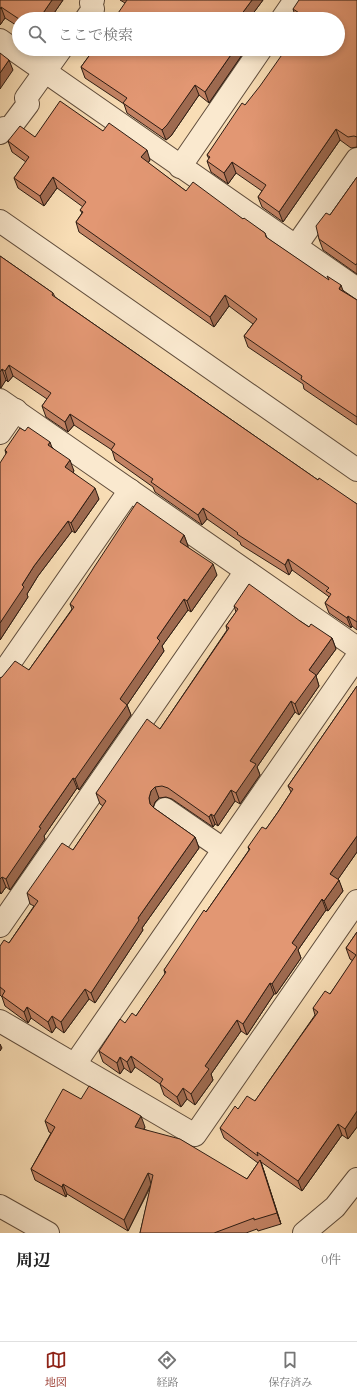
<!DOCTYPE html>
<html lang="ja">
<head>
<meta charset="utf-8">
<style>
  :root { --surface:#fff; --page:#f6f6f6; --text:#222; --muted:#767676; --line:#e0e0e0; --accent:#8f2418 }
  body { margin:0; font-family:Cardo,"Noto Serif JP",serif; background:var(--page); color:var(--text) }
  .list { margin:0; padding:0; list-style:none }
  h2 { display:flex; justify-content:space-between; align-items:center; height:52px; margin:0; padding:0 16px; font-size:17px }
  h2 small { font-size:13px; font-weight:400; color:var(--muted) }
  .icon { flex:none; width:22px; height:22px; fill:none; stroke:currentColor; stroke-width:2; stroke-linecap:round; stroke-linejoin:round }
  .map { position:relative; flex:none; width:357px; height:1233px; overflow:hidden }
  .search { position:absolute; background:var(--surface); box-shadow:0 2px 6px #0003; left:12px; right:12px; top:12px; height:44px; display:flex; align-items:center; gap:10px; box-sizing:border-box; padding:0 14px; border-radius:22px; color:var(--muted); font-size:15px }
  .sheet { height:108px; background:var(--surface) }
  nav { display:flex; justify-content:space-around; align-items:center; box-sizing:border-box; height:56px; border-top:1px solid var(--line); background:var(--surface); font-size:11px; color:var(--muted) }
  nav a { display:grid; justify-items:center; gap:2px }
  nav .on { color:var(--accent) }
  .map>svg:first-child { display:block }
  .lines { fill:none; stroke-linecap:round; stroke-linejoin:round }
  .minor-casing { stroke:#604d3c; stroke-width:24 }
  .tertiary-casing { stroke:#604d3c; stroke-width:24 }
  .minor { stroke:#fae9cf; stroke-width:22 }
  .tertiary { stroke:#fae9cf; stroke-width:22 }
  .wall { fill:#c28263; stroke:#2e1d13 }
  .shaded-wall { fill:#9e6a50; stroke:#2e1d13 }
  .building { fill:#e29773; stroke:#2e1d13 }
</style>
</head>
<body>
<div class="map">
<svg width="357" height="1233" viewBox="0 0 357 1233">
  <rect width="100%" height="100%" fill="#f8ddb5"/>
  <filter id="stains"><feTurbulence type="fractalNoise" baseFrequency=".005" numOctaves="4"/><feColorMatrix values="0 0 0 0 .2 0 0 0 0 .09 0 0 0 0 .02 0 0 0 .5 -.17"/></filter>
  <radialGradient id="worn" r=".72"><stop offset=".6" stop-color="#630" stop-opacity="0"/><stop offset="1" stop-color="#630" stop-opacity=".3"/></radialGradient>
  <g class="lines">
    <g class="minor-casing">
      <g id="minor">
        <path d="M 86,19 L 93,9 L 91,3 L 93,0"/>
        <path d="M 282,19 L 295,0"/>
        <path d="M 0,40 L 357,289"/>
        <path d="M 0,133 L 4,128 L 10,128 L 28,104 L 26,98 L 61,49"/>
        <path d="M 180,167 L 261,49"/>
        <path d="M 296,246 L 357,159"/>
        <path d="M 0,400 L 357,648"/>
        <path d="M 0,433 L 16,410"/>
        <path d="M 0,677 L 130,490"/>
        <path d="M 165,809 L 223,849"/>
        <path d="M 0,926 L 246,571"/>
        <path d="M 0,1021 L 195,1135 L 357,901"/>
        <path d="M 75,1064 L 357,657"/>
      </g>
    </g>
    <g class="tertiary-casing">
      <g id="tertiary">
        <path d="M 0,221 L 357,470"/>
        <path d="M 0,1206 L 48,1233"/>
        <path d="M 304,1233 L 335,1207 L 357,1179"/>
      </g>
    </g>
    <use href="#minor" class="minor"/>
    <use href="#tertiary" class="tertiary"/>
  </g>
  <g class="wall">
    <path d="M 0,0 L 63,0 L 50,19 L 19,19 L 19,27 L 5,18 L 0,25 Z"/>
    <path d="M 120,0 L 263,0 L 249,19 L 125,3 Z"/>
    <path d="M 357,0 L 357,147 L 351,148 L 340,140 L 283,222 L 262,207 L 258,197 L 262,191 L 236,173 L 228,184 L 211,172 L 207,161 L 209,159 L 207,155 L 245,105 L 338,19 L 296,19 L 293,9 Z"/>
    <path d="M 94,49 L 246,49 L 209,103 L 199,95 L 171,136 L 166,140 L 127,113 L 124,104 L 85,78 L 81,67 Z"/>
    <path d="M 103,131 L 150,160 L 148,163 L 186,191 L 243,219 L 265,233 L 267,238 L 357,300 L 357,425 L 304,389 L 303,384 L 248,347 L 244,336 L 253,324 L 229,306 L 214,327 L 79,232 L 76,222 L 82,213 L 80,210 L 83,207 L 57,188 L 44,206 L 18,188 L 14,178 L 26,162 L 12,152 L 8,141 L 35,137 Z"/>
    <path d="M 357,177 L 357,274 L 323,250 L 319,239 L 330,215 Z"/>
    <path d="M 0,256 L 53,293 L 55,297 L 318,480 L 357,504 L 357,630 L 352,626 L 351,628 L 329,613 L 325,603 L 329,597 L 328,596 L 292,570 L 289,575 L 241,545 L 240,542 L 207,519 L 202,525 L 155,492 L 153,487 L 115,460 L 112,450 L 74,425 L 68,432 L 46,417 L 42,406 L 47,399 L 13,376 L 8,382 L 6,380 L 0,388 Z"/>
    <path d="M 25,431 L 52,447 L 74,471 L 73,472 L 99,499 L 75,533 L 72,531 L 38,576 L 27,594 L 28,597 L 0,640 L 6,454 L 5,450 Z"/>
    <path d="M 184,535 L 188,546 L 188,547 L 217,575 L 191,612 L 188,610 L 162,646 L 164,651 L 127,705 L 131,715 L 79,790 L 77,788 L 44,836 L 45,839 L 10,890 L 6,887 L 1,894 L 0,893 L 0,678 L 29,670 L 72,609 L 70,604 Z"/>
    <path d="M 234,606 L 300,621 L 309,627 L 332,638 L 336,649 L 316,676 L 319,686 L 299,715 L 295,712 L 257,767 L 260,775 L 240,804 L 235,801 L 218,826 L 215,824 L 213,827 L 172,799 L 166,797 L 159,798 L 155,802 L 153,807 L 154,808 L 195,837 L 199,848 L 142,928 L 143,930 L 95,1003 L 89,999 L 64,1033 L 56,1027 L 52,1033 L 31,1018 L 28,1023 L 5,1006 L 2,997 L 0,995 L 0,946 L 9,943 L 34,906 L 30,904 L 27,893 L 73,850 L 103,806 L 100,804 L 96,793 L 160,729 L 227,630 L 226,626 L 236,612 Z"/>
    <path d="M 357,686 L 357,852 L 338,879 L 343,891 L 328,911 L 326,910 L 298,950 L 301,958 L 276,994 L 274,994 L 247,1035 L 241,1031 L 211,1074 L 213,1080 L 195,1105 L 187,1099 L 181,1107 L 164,1095 L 160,1084 L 135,1067 L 131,1073 L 124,1068 L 120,1074 L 103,1062 L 99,1051 L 125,1023 L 136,1016 L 165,974 L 164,970 L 206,912 L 249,850 L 248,847 L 266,829 L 278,812 L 291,792 L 288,786 Z"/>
    <path d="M 357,932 L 357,1127 L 348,1139 L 342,1135 L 302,1191 L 261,1162 L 281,1224 L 258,1231 L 257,1229 L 246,1233 L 140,1233 L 151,1186 L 128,1231 L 67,1194 L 66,1197 L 35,1180 L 31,1169 L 51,1133 L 49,1132 L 45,1121 L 81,1099 L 145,1127 L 144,1129 L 247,1179 L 258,1163 L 224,1138 L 220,1128 L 238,1109 L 255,1101 L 315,1015 L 313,1008 L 330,994 L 353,961 L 350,959 L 346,948 Z"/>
  </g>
  <g class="shaded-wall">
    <path d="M 52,0 L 63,0 L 50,19 L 39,19 Z"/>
    <path d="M 252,0 L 263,0 L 249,19 L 238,19 Z"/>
    <path d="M 1,7 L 5,18 L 0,25 L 0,9 Z"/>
    <path d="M 235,49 L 246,49 L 209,103 L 205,92 Z"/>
    <path d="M 9,60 L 13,70 L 0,89 L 0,73 Z"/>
    <path d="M 195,85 L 199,95 L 171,136 L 166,140 L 162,130 Z"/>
    <path d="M 336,129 L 340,140 L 283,222 L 279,212 Z"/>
    <path d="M 147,150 L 150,160 L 144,168 L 141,157 Z"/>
    <path d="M 232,162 L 236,173 L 228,184 L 224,173 Z"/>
    <path d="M 53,177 L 57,188 L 44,206 L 40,196 Z"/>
    <path d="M 341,285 L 345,296 L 339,289 Z"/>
    <path d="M 225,295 L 229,306 L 214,327 L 210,317 Z"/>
    <path d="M 9,365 L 13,376 L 8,382 L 5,371 Z"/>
    <path d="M 2,369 L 6,380 L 1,388 L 0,372 Z"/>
    <path d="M 70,414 L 74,425 L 68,432 L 65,422 Z"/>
    <path d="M 50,442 L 54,453 L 48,445 Z"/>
    <path d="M 70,460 L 74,471 L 69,478 L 65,467 Z"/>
    <path d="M 95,488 L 99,499 L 75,533 L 71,523 Z"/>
    <path d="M 203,508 L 207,519 L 202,525 L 198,515 Z"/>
    <path d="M 68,521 L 72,531 L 38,576 L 27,594 L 28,597 L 0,640 L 0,623 L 22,585 L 34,566 Z"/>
    <path d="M 184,535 L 188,546 L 184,553 L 180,542 Z"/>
    <path d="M 288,559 L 292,570 L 289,575 L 285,565 Z"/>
    <path d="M 213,564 L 217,575 L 191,612 L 187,601 Z"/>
    <path d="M 184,599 L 188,610 L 162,646 L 164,651 L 127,705 L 131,715 L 79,790 L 75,779 L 120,699 L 157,638 Z"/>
    <path d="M 348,616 L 352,626 L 351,628 L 347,618 Z"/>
    <path d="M 332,638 L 336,649 L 316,676 L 319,686 L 299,715 L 295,704 L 309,670 Z"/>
    <path d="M 291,701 L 295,712 L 257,767 L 260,775 L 240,804 L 236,793 L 250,761 Z"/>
    <path d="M 73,778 L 77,788 L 44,836 L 45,839 L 10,890 L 6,879 L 39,827 Z"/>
    <path d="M 155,787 L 159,798 L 155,802 L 153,808 L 150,804 L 149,798 L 151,791 Z"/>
    <path d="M 231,790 L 235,801 L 218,826 L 214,816 Z"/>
    <path d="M 211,814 L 215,824 L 213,827 L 209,817 Z"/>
    <path d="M 357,836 L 357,852 L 334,885 L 330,874 Z"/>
    <path d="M 195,837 L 199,848 L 142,928 L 143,930 L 95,1003 L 91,993 L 138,918 Z"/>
    <path d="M 2,877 L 6,887 L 1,894 L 0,891 L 0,879 Z"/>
    <path d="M 339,880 L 343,891 L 328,911 L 324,901 Z"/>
    <path d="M 322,899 L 326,910 L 298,950 L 301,958 L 276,994 L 272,984 L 292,943 Z"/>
    <path d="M 270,983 L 274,994 L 247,1035 L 243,1024 Z"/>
    <path d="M 85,989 L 89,999 L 64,1033 L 61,1022 Z"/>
    <path d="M 27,1007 L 31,1018 L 28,1023 L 24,1012 Z"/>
    <path d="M 52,1016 L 56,1027 L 52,1033 L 48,1022 Z"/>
    <path d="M 237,1020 L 241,1031 L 211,1074 L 213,1080 L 195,1105 L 191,1094 L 205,1066 Z"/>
    <path d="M 0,1044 L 2,1048 L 0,1051 Z"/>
    <path d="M 131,1056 L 135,1067 L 131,1073 L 127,1062 Z"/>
    <path d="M 120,1057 L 124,1068 L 120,1074 L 117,1063 Z"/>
    <path d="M 183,1088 L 187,1099 L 181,1107 L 177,1097 Z"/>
    <path d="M 357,1111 L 357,1127 L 348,1139 L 345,1129 Z"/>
    <path d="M 141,1116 L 145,1127 L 139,1137 L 135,1127 Z"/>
    <path d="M 338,1124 L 342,1135 L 302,1191 L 298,1181 Z"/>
    <path d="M 260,1160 L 264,1171 L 281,1224 L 277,1213 Z"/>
    <path d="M 148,1173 L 151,1184 L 128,1231 L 124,1220 Z"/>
    <path d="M 63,1184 L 67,1194 L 66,1197 L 62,1187 Z"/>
  </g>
  <g class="building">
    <path d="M 0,0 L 52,0 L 39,19 L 19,19 L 1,7 L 0,9 Z"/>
    <path d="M 127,0 L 252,0 L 238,19 L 114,19 Z"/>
    <path d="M 299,0 L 357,0 L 357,137 L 354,136 L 348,137 L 336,129 L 279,212 L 258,197 L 266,185 L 232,162 L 224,173 L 207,161 L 210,157 L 207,155 L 242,103 L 245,105 L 260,86 L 286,49 L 338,49 L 338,19 L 306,19 L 307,18 L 293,9 Z"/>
    <path d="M 94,49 L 235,49 L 205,92 L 195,85 L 167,125 L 162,130 L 123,103 L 127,98 L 81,67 Z"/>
    <path d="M 0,53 L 9,60 L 0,73 Z"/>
    <path d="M 60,101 L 103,131 L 109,123 L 147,150 L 141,157 L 186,191 L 193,182 L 243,219 L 244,218 L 265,233 L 266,237 L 329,280 L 327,276 L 341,285 L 339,289 L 357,300 L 357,417 L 327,397 L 301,379 L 302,376 L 244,336 L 257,319 L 225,295 L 210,317 L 76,222 L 83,212 L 80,210 L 86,202 L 53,177 L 40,196 L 14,178 L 29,157 L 8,141 L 20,126 L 35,137 Z"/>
    <path d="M 357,177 L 357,263 L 356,265 L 319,239 L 316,226 L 326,213 L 330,215 Z"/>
    <path d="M 0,256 L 53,293 L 52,295 L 318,480 L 319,478 L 357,504 L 357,622 L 348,616 L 347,618 L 325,603 L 331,594 L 326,591 L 329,588 L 288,559 L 285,565 L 237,534 L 238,533 L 203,508 L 198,515 L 151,482 L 153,479 L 111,450 L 115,444 L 70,414 L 65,422 L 42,406 L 51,393 L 9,365 L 5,371 L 2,369 L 0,372 Z"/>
    <path d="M 28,427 L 50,442 L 48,445 L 70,460 L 65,467 L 95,488 L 71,523 L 68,521 L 34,566 L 22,585 L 24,587 L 0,623 L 0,463 L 7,452 L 5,450 L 20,428 L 25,431 Z"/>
    <path d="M 137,502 L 184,535 L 180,542 L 213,564 L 187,601 L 184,599 L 157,638 L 160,641 L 120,699 L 127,705 L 75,779 L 73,778 L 39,827 L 41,828 L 6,879 L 2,877 L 0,879 L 0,678 L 2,677 L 15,661 L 29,670 L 74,607 L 70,604 Z"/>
    <path d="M 249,584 L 300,621 L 309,627 L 311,624 L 332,638 L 309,670 L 316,675 L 295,704 L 291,701 L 250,761 L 256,764 L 236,793 L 231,790 L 214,816 L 211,814 L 209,817 L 168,788 L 162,786 L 155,787 L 151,791 L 149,798 L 150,804 L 154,808 L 195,837 L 138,918 L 139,920 L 91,993 L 85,989 L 61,1022 L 52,1016 L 48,1022 L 27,1007 L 24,1012 L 2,996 L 5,991 L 0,987 L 0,946 L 4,940 L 9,943 L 38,901 L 27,893 L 62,843 L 73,850 L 106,801 L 96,793 L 147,719 L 160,729 L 229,628 L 226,626 L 238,609 L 234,606 Z"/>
    <path d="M 357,686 L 357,836 L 330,874 L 339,880 L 324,901 L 322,899 L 292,943 L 297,947 L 272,984 L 270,983 L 243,1024 L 237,1020 L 205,1066 L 209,1069 L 191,1094 L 183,1088 L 177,1097 L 160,1084 L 163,1079 L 131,1056 L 127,1062 L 120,1057 L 117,1063 L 99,1051 L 120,1019 L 125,1023 L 132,1013 L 136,1016 L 166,972 L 164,970 L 204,910 L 206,912 L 250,849 L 248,847 L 262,827 L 266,829 L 278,812 L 293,789 L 288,786 Z"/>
    <path d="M 357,932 L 357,1111 L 345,1129 L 338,1124 L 298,1181 L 257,1152 L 258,1156 L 220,1128 L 235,1106 L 238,1109 L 247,1096 L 255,1101 L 300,1037 L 318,1012 L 313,1008 L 325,991 L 330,994 L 356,955 L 346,948 Z"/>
    <path d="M 89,1086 L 141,1116 L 135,1127 L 180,1139 L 247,1179 L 260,1160 L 277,1213 L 254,1220 L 254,1218 L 214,1233 L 140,1233 L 153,1175 L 148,1173 L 124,1220 L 63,1184 L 62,1187 L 31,1169 L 55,1127 L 45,1121 L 63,1089 L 81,1099 Z"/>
  </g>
  <rect width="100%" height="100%" filter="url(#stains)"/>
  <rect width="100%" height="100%" fill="url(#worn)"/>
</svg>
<div class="search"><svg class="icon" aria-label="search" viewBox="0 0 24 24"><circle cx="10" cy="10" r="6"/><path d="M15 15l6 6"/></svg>ここで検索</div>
</div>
<section class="sheet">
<h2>周辺<small>0件</small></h2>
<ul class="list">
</ul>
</section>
<nav>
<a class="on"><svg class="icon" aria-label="map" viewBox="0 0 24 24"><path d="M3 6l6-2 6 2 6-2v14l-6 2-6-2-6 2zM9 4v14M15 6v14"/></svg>地図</a>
<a><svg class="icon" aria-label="directions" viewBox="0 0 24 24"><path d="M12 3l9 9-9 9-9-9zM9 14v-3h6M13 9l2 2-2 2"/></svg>経路</a>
<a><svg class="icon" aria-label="saved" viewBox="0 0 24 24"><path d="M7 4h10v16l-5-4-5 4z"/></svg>保存済み</a>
</nav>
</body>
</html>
